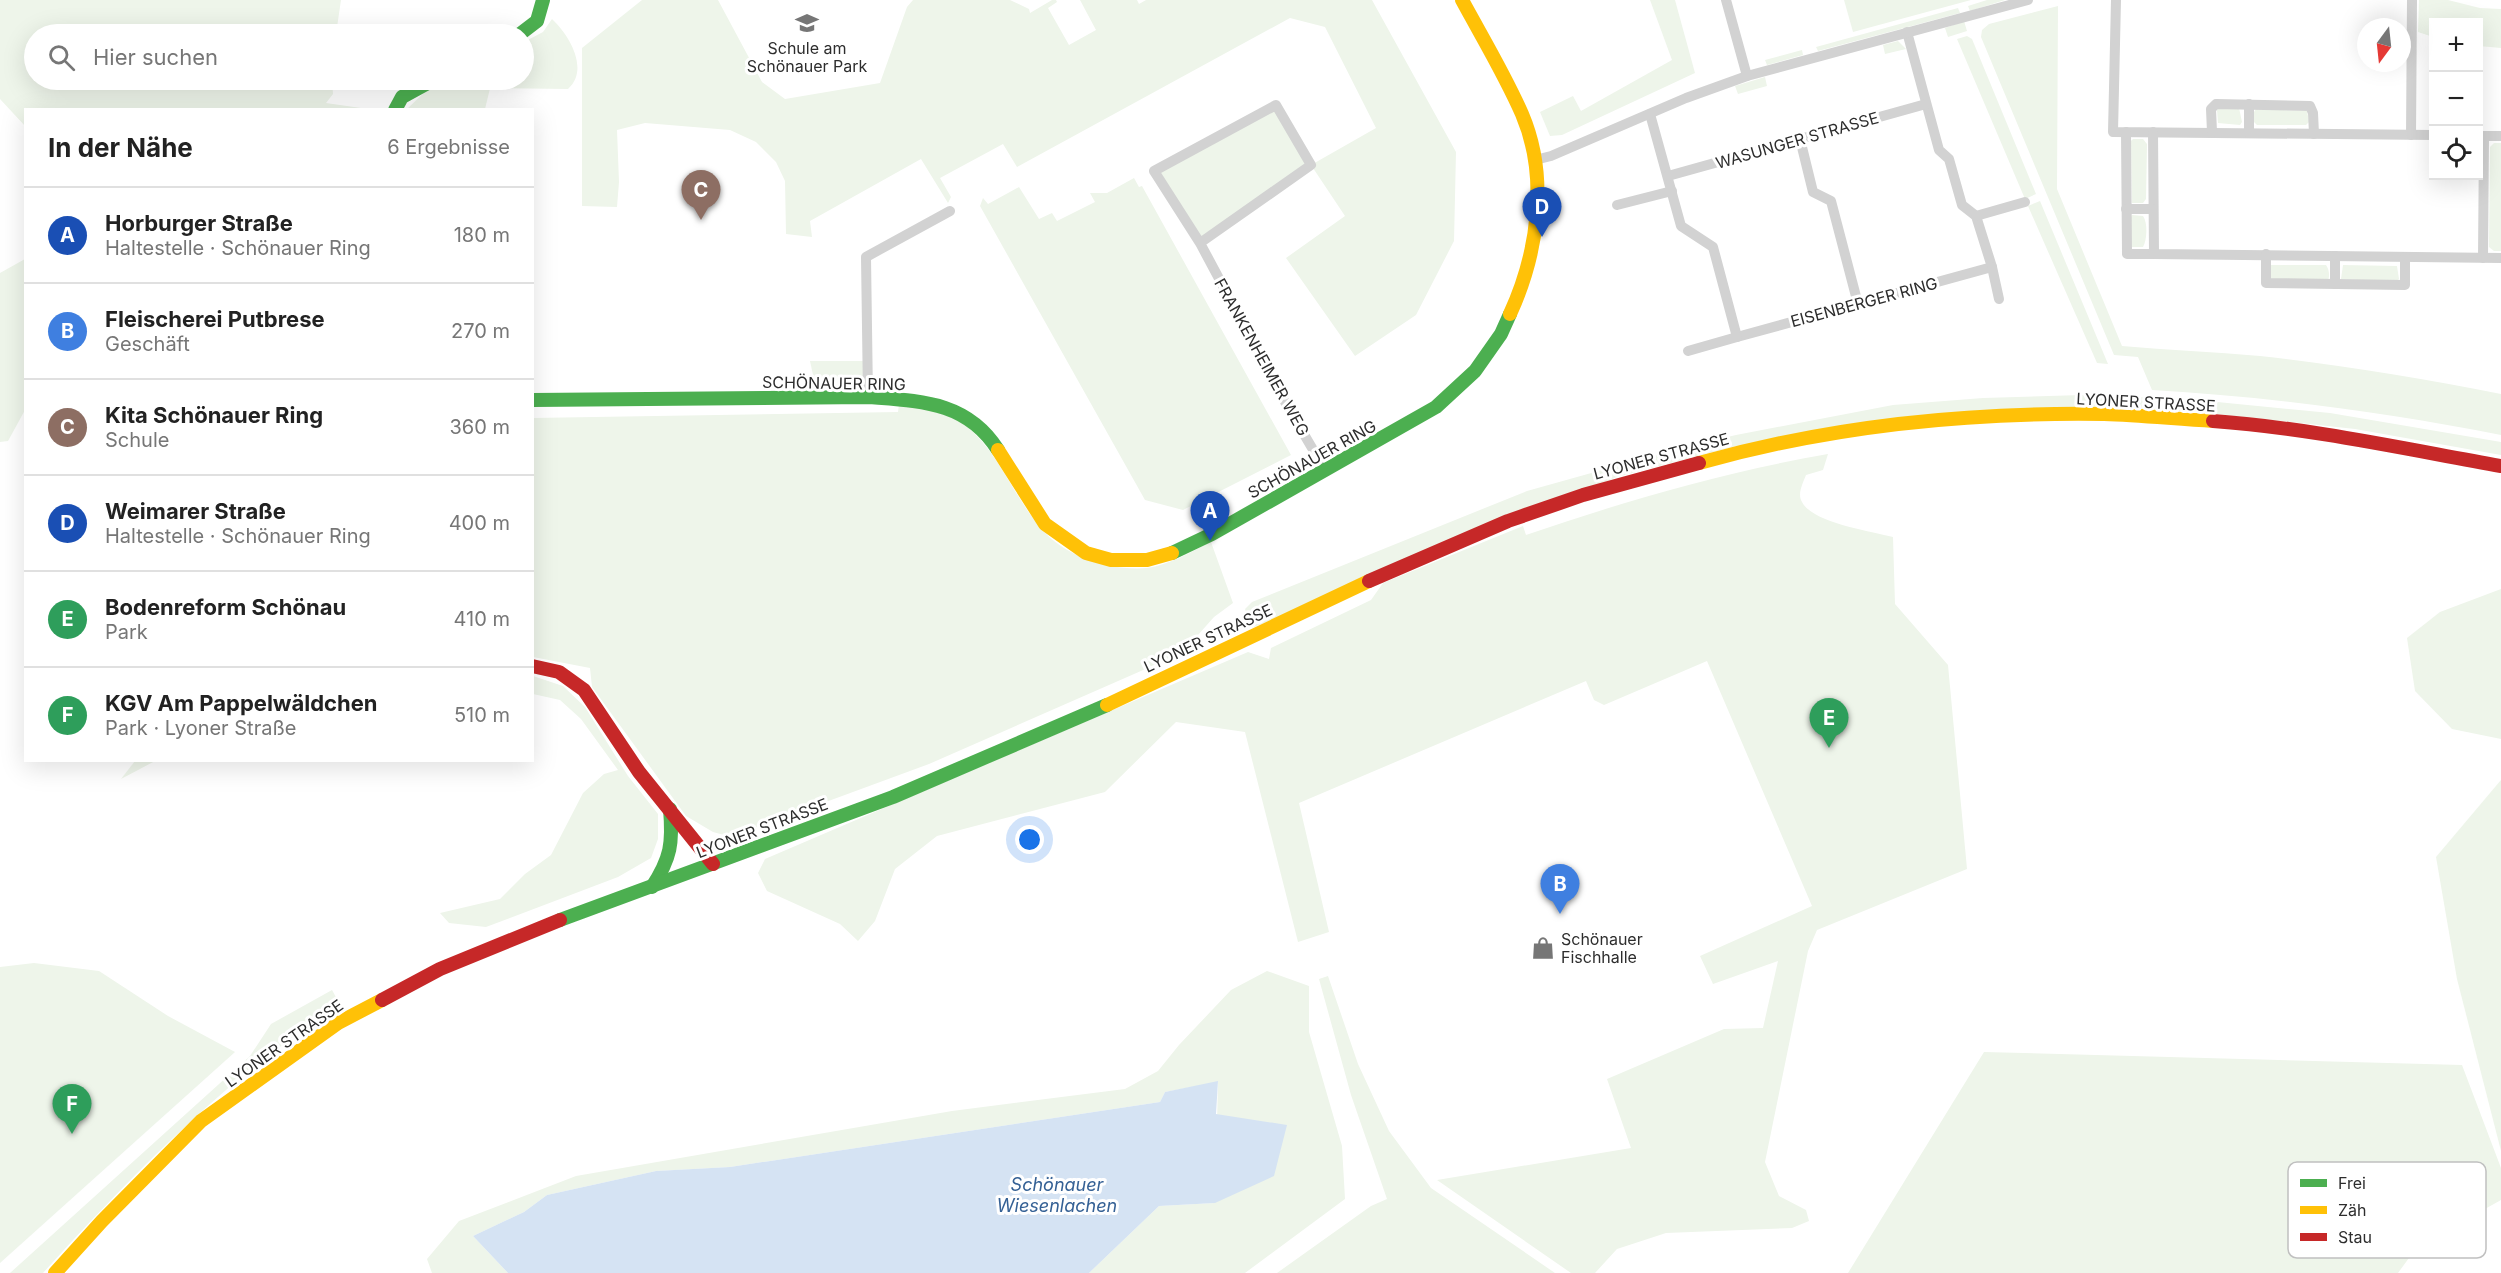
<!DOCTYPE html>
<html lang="de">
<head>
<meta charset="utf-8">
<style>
  :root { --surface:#fff; --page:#f6f6f6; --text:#222; --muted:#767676; --line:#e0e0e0; --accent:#b45309 }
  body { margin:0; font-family:Inter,sans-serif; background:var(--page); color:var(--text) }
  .controls { position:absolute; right:18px; top:18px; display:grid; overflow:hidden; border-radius:0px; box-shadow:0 6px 24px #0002 }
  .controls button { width:54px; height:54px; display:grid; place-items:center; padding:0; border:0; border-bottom:2px solid var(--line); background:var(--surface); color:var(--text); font:30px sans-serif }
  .compass { position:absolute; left:2357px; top:18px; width:54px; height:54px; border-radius:50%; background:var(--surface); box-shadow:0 6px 24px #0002; rotate:195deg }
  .you { position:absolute; left:1030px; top:840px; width:21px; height:21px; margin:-15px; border:4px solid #fff; border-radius:50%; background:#1a73e8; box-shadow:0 0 0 9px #1a73e833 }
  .badge { display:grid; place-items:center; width:39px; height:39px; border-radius:50%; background:var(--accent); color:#fff; font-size:20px; font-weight:700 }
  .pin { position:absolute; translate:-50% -50px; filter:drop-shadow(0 2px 3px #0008) }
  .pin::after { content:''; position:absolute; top:32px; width:21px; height:18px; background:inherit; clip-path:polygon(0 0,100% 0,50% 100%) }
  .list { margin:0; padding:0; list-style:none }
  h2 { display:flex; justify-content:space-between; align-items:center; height:78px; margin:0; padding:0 24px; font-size:26px }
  h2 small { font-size:20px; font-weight:400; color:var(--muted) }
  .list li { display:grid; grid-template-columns:39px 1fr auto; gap:18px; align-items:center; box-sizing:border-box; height:96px; padding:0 24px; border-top:2px solid var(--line) }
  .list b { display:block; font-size:22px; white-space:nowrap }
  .list p { margin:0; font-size:20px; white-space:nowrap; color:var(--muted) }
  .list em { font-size:20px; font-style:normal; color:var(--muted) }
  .icon { flex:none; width:33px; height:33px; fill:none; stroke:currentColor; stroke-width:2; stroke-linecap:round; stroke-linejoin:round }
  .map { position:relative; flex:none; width:2501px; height:1273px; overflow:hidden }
  .search { position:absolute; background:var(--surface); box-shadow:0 6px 24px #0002; left:24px; top:24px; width:510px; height:66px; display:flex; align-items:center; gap:15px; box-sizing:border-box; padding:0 21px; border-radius:33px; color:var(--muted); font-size:22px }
  .panel { position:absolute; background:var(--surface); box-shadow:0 6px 24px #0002; left:24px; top:108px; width:510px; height:654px; border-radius:0px }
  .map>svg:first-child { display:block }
  .green { fill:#eef5ea }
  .water { fill:#d5e3f3 }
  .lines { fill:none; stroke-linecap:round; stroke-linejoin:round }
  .street { stroke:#d2d2d2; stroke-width:10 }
  .fast { stroke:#4caf50; stroke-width:14 }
  .slow { stroke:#ffc107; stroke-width:14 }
  .jam { stroke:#c62828; stroke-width:14 }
  .labels { text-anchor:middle; stroke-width:6; stroke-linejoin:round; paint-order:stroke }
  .poi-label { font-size:16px; fill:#2d2d2d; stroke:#fff }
  .street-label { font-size:16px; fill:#2d2d2d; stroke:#fff }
  .water-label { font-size:18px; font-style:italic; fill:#356195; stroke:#fff }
  .key { fill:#fff; stroke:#c0c0c0; stroke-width:1.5 }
  .key-label { font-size:16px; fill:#2d2d2d }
</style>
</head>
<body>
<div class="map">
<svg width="2501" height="1273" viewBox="0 0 2501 1273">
  <rect width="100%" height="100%" fill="#fff"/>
  <g class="green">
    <path d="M 0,0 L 341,0 L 336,34 L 34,34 L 34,80 L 332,80 L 333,94 L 326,103 L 368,109 L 26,110 L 25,126 L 0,99 Z"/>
    <path d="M 642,0 L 718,0 L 762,82 L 785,99 L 880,83 L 907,7 L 913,0 L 1010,0 L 1029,9 L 1030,13 L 1052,0 L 1056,0 L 1057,2 L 1048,8 L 1069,45 L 1096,30 L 1080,0 L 1137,0 L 1139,4 L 1146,0 L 1372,0 L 1456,152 L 1454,241 L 1416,315 L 1355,356 L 1286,258 L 1345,216 L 1311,165 L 1200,243 L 1154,171 L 1276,105 L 1311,165 L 1376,128 L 1325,27 L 1290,18 L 1017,167 L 1003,144 L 940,178 L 951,197 L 948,203 L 921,159 L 810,221 L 812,237 L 786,234 L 785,181 L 776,162 L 756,142 L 730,130 L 645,123 L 617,130 L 619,182 L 617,207 L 582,206 L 582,48 Z"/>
    <path d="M 1650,0 L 1675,0 L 1695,73 L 1562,135 L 1550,136 L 1540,112 L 1573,96 L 1581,111 L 1672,60 Z"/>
    <path d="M 1844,0 L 1971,0 L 1853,32 Z"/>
    <path d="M 1987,0 L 2005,0 L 1970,11 L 1968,6 Z"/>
    <path d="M 2419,0 L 2448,0 L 2480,8 L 2501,9 L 2501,48 L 2479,46 L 2478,22 L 2434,22 L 2433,37 L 2418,32 Z"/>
    <path d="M 2058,6 L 2057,189 L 2122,346 C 2168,350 2214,352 2260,356 C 2341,365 2421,378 2501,394 L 2501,435 C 2385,412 2270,397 2152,390 L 2138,357 L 2114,355 L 1981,37 L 1982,30 L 1989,24 Z"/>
    <path d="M 1958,8 L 1960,13 L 1818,51 L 1816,47 Z"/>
    <path d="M 552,19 C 569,35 590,69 568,89 L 499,88 L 501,80 L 524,80 L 524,42 L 543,32 Z"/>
    <path d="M 1964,21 L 1967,31 L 1948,37 L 1945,28 Z"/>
    <path d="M 1967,36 L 1972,39 L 2036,194 L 2025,199 L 1957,39 Z"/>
    <path d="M 1898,41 L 1906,49 L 1885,54 L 1883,45 Z"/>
    <path d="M 1802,50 L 1803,55 L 1767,65 L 1765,60 Z"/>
    <path d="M 1765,77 L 1767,86 L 1738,94 L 1735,86 Z"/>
    <path d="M 447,80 L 492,80 L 485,109 L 406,110 L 428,89 Z"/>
    <path d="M 2220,107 L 2239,108 L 2242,122 L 2240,125 L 2218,123 L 2217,110 Z"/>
    <path d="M 2256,109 L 2307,111 L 2309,122 L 2306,125 L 2257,125 L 2254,122 L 2254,112 Z"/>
    <path d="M 2133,139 L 2143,139 L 2147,144 L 2146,199 L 2143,203 L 2132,203 L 2131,141 Z"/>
    <path d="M 2494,143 L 2501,143 L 2501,251 L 2494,251 L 2489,247 L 2490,147 Z"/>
    <path d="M 1134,178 L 1139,187 L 1142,186 L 1291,455 L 1183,510 L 1145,500 L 980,206 L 983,198 L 988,204 L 1019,187 L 1039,219 L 1052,213 L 1057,221 L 1095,202 L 1090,193 L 1107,193 Z"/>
    <path d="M 2040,201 L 2108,364 L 2097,363 L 2028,206 Z"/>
    <path d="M 2132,215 L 2143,216 C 2148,223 2147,240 2143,247 L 2132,247 L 2130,244 L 2129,220 Z"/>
    <path d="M 25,259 L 25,410 L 8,441 L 0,442 L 0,273 Z"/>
    <path d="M 2271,265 L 2326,265 C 2329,269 2330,276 2328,280 L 2271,279 Z"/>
    <path d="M 2343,265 L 2397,266 L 2399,279 L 2396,282 L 2341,279 Z"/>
    <path d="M 810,361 L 868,361 L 864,387 L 816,389 Z"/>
    <path d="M 2082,395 L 2187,399 L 2330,413 L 2501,442 L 2501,455 L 2355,429 L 2198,412 L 2129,408 L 1736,446 L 1617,477 L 1252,628 L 1245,609 L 1252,602 L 1527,491 L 1677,449 L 1736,435 L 1893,405 L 1983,398 Z"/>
    <path d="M 899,404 C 916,408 938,409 953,417 C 995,441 1010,492 1040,527 C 1064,557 1110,571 1147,568 C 1169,565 1191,552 1211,542 L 1233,603 L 1214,617 L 1182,653 L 929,764 L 731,837 L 713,832 L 686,816 L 592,687 L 590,668 L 533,657 L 532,418 L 898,412 Z"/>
    <path d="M 1828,454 L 1823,470 L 1806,475 C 1803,483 1797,494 1802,502 C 1813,523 1870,531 1893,537 L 1895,604 L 1948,665 L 1967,869 L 1817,930 L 1808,951 L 1765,1162 L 1779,1196 L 1806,1210 L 1809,1221 L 1792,1228 L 1666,1233 L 1617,1249 L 1595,1273 L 1571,1273 L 1437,1180 L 1631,1148 L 1607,1079 L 1724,1029 L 1763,1028 L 1778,961 L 1713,984 L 1700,956 L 1812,906 L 1707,661 L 1604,705 L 1594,700 L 1586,681 L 1299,803 L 1329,932 L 1298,942 L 1245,732 L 1176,722 L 1105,792 L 937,836 L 895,869 L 875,921 L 858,941 L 840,924 L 767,891 L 758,873 L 765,859 L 1248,652 L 1269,659 L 1271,648 L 1371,600 L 1383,583 L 1523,526 L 1526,535 C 1625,501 1725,472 1828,454 Z"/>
    <path d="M 2501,589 L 2501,739 L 2452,729 L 2415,691 L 2407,638 L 2440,612 Z"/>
    <path d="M 533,676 L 563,686 L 585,707 L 628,776 L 658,814 L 658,839 L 651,858 L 618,877 L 486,927 L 449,923 L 440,913 L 500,899 L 525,874 L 551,855 L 583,793 L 604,774 L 618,770 L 581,719 L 560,700 L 533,694 Z"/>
    <path d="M 135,761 L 155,761 L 121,779 Z"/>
    <path d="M 2501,780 L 2501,1151 L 2457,979 L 2436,857 Z"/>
    <path d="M 34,963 L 99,971 L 168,1016 L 235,1052 L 0,1263 L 0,967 Z"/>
    <path d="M 1267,971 L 1309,986 L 1309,1032 L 1342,1146 L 1345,1199 L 1245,1273 L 1089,1273 L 1159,1206 L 1215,1203 L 1218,1082 L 1165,1092 L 1160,1102 L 730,1167 L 656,1171 L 547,1195 L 524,1212 L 473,1236 L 508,1273 L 432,1273 L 427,1259 L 459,1221 L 576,1176 L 952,1111 L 1125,1089 L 1158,1071 L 1179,1045 L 1231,990 Z"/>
    <path d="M 1328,976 L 1358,1064 L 1389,1131 L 1431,1188 L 1555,1273 L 1277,1273 L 1371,1206 L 1387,1199 L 1351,1095 L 1319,979 Z"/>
    <path d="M 332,990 L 341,1006 C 320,1020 297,1034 277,1049 C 191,1114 115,1194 43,1273 L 10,1273 L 250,1056 L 271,1024 Z"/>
    <path d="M 1984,1052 L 2462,1065 L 2501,1168 L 2501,1200 L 2417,1247 L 2398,1273 L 1848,1273 Z"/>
  </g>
  <path class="water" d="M 1218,1081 L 1216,1114 L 1287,1125 L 1274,1176 L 1215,1203 L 1159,1206 L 1089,1273 L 508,1273 L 473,1236 L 524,1212 L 547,1195 L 656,1171 L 730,1167 L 1160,1102 L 1165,1092 Z"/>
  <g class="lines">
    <g class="street">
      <path d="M 1726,0 L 1747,76"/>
      <path d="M 2116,0 L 2113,132 L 2434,135"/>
      <path d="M 2249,104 L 2249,133"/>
      <path d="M 1650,114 L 1681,226 L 1713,247 L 1737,337 L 1992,267 L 1976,216 L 1962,205 L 1949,159 L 1939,150 L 1907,32"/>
      <path d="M 2126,132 L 2127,254 L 2154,254"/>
      <path d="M 2153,132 L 2154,254 L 2501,258"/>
      <path d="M 2212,132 L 2211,109 L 2216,104 L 2310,106 L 2313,113 L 2314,134"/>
      <path d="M 2411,135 L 2412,0"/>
      <path d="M 2478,136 L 2501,136"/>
      <path d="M 1800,139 L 1813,192 L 1831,201 L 1858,304"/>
      <path d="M 1535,160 L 1551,156 L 1686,98 L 1747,76 L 2028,0"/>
      <path d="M 1668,176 L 1926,104"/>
      <path d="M 1617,205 L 1672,191"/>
      <path d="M 2126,209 L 2153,209"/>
      <path d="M 1976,216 L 2025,202"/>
      <path d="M 1200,243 L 1311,165 L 1276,105 L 1154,171 L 1200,243 L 1285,402 L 1325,470"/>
      <path d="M 2266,254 L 2266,283 L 2405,285 L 2405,257"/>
      <path d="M 2335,256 L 2335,284"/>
      <path d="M 2483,258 L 2484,136"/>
      <path d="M 1992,267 L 1999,299"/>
      <path d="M 1688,351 L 1737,337"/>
      <path d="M 868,397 L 866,257 L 950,211"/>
    </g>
    <g class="fast">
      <path d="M 520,34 L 537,21 L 543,0"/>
      <path d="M 395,110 L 402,97 L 433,80"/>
      <path d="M 532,400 L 868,397 C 920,401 967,401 998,450"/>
      <path d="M 1172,553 L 1212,534 L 1436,407 L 1475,371 L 1501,334 L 1510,314"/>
      <path d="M 652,887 C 671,858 673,843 670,809"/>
      <path d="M 560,920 L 893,797 L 1107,705"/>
    </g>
    <g class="slow">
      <path d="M 1462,0 C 1482,37 1505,75 1522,114 C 1549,177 1538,253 1510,314"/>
      <path d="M 998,450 L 1045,524 L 1086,553 L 1111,560 L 1147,560 L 1172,553"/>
      <path d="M 1699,463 C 1830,426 1968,412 2104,414 C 2140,415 2176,419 2213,421"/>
      <path d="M 1107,705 L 1369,581"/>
      <path d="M 55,1273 L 102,1221 L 201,1121 L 338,1023 L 382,1000"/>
    </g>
    <g class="jam">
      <path d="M 2213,421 C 2310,428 2405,449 2501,466"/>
      <path d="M 1369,581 L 1508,521 L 1583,495 L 1699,463"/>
      <path d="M 532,666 L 559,672 L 584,690 L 639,772 L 713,864"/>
      <path d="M 382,1000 L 440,969 L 560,920"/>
    </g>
  </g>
  <defs>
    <g id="school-bare" transform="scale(1.8)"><path d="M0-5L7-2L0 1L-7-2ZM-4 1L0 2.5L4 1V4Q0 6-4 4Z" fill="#767676" stroke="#fff" stroke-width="2.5" paint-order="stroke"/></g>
    <g id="shop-bare" transform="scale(1.8)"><path d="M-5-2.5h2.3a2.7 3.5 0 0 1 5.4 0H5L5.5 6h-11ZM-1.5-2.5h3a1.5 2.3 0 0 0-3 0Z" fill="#767676" stroke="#fff" stroke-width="2.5" paint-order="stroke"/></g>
  </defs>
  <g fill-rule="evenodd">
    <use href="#school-bare" x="807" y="23"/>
    <use href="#shop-bare" x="1543" y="948"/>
  </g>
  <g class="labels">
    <g class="poi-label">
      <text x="807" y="54">Schule am<tspan x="807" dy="18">Schönauer Park</tspan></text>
      <text x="1561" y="945" text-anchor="start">Schönauer<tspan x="1561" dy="18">Fischhalle</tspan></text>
    </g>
    <g class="street-label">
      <text transform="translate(1797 140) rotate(-16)" y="6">WASUNGER STRASSE</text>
      <text transform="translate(1864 302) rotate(-15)" y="6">EISENBERGER RING</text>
      <text transform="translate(1262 357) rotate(61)" y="6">FRANKENHEIMER WEG</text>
      <text transform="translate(834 383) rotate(1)" y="6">SCHÖNAUER RING</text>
      <text transform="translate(2146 402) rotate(3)" y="6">LYONER STRASSE</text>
      <text transform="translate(1661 456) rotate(-15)" y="6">LYONER STRASSE</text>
      <text transform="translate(1312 459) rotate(-29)" y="6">SCHÖNAUER RING</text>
      <text transform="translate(1208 638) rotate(-25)" y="6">LYONER STRASSE</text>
      <text transform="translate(762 828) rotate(-21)" y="6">LYONER STRASSE</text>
      <text transform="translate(284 1043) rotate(-35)" y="6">LYONER STRASSE</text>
    </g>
    <g class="water-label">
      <text x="1057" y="1191">Schönauer<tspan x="1057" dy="21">Wiesenlachen</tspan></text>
    </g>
  </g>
  <rect x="2288" y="1162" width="198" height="96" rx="9" class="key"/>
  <rect x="2300" y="1179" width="27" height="8" fill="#4caf50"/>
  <rect x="2300" y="1206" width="27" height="8" fill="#ffc107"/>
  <rect x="2300" y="1233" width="27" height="8" fill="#c62828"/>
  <g class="key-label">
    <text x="2338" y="1189">Frei</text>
    <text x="2338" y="1216">Zäh</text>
    <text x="2338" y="1243">Stau</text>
  </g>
</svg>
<div class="controls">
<button>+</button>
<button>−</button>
<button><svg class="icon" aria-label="locate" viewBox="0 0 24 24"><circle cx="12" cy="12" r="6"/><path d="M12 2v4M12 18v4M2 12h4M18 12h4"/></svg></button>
</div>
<svg class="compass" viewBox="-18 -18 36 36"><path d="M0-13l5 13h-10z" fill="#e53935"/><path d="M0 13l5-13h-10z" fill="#767676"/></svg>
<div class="you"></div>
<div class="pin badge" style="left:1210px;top:541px;background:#1a4fb4">A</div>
<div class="pin badge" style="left:1560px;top:914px;background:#3f7fe0">B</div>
<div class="pin badge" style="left:701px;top:220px;background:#8d6e63">C</div>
<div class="pin badge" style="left:1542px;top:237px;background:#1a4fb4">D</div>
<div class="pin badge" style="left:1829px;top:748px;background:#2e9e5b">E</div>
<div class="pin badge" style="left:72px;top:1134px;background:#2e9e5b">F</div>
<div class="search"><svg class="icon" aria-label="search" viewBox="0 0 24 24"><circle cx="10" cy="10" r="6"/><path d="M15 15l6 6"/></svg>Hier suchen</div>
<section class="panel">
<h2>In der Nähe<small>6 Ergebnisse</small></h2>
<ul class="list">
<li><span class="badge" style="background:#1a4fb4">A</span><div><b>Horburger Straße</b><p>Haltestelle · Schönauer Ring</p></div><em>180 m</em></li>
<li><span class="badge" style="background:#3f7fe0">B</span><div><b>Fleischerei Putbrese</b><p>Geschäft</p></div><em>270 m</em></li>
<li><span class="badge" style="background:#8d6e63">C</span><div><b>Kita Schönauer Ring</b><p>Schule</p></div><em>360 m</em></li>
<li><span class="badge" style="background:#1a4fb4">D</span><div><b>Weimarer Straße</b><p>Haltestelle · Schönauer Ring</p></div><em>400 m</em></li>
<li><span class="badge" style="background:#2e9e5b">E</span><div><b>Bodenreform Schönau</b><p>Park</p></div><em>410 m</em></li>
<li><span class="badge" style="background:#2e9e5b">F</span><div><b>KGV Am Pappelwäldchen</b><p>Park · Lyoner Straße</p></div><em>510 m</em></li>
</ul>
</section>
</div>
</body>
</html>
